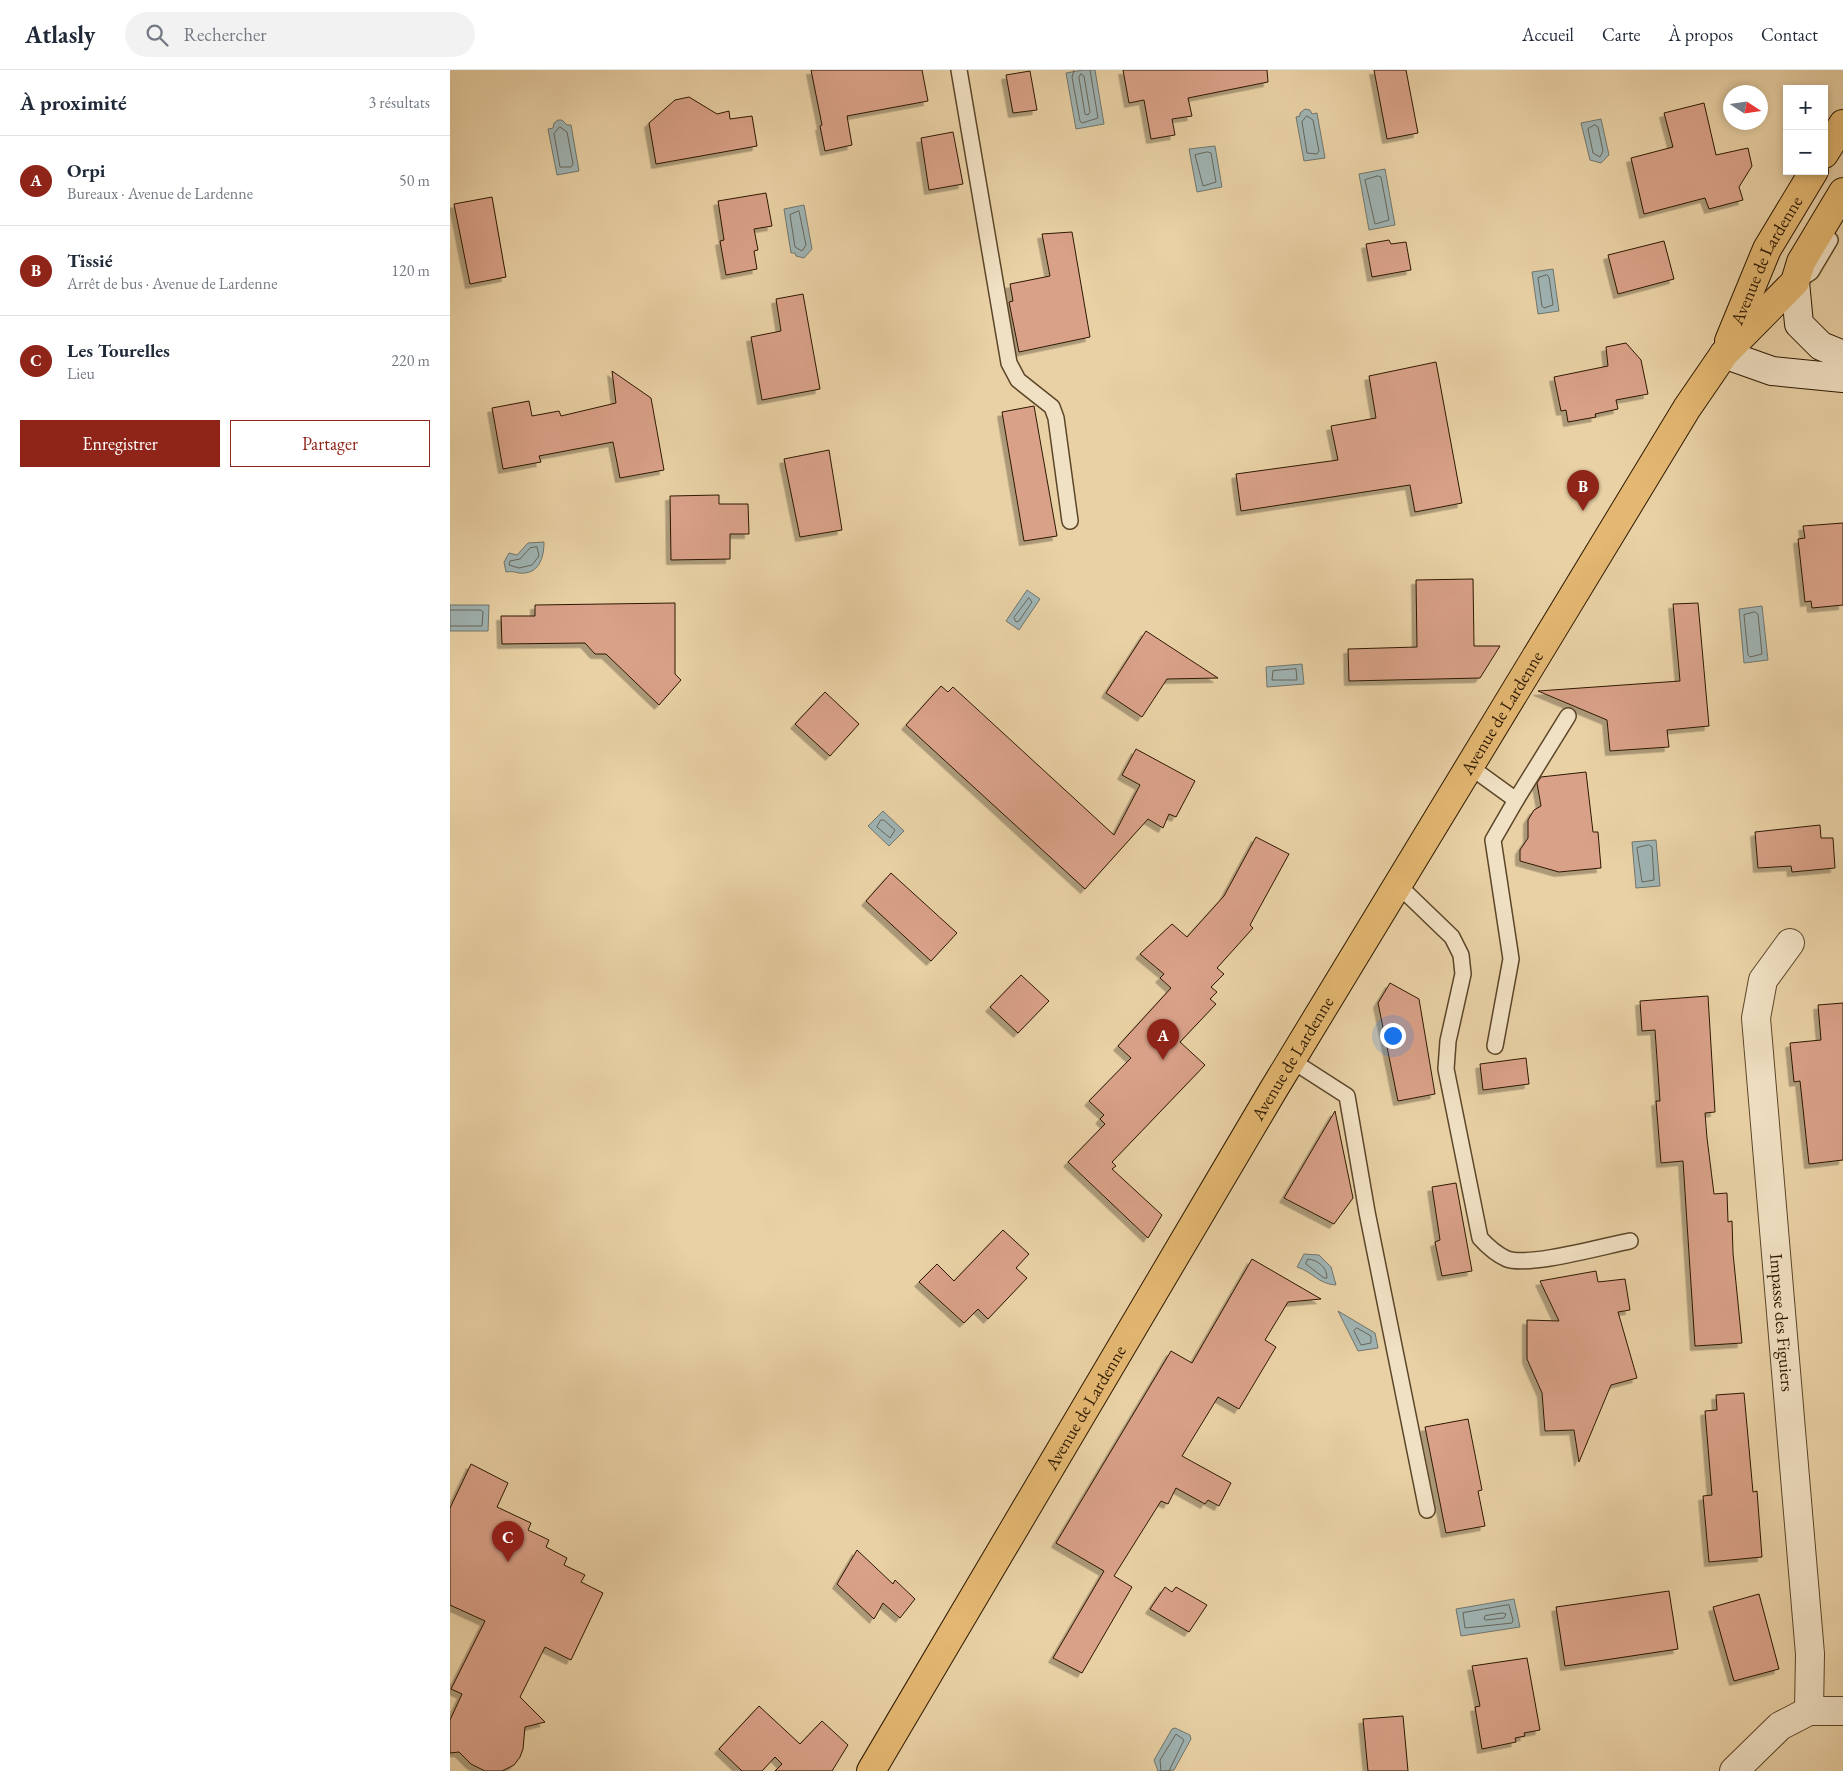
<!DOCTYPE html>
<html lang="fr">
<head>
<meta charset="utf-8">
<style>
  :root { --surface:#fff; --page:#f2f2f3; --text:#1f2937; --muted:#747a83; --line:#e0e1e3; --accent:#8f2418 }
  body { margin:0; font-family:"EB Garamond",serif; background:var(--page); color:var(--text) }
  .controls { position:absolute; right:15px; top:15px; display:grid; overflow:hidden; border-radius:0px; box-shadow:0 2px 8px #0003 }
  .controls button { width:45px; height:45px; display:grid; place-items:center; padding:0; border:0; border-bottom:1px solid var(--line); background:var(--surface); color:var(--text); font:25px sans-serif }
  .compass { position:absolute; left:1273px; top:15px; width:45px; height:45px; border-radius:50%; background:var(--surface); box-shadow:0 2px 8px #0003; rotate:102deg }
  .you { position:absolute; left:942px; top:965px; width:18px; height:18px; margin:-12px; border:4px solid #fff; border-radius:50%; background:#1a73e8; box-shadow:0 0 0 8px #1a73e833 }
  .badge { display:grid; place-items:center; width:32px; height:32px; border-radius:50%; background:var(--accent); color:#fff; font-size:16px; font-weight:700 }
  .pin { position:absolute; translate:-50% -41px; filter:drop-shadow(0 1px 2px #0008) }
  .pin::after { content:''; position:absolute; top:26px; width:18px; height:15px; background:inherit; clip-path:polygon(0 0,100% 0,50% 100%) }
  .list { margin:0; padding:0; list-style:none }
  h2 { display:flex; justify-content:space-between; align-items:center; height:65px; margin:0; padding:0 20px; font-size:21px }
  h2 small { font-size:16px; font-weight:400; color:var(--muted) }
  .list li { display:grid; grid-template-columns:32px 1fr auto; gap:15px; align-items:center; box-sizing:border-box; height:90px; padding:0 20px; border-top:1px solid var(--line) }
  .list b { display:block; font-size:19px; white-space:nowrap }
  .list p { margin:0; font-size:16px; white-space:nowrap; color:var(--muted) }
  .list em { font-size:16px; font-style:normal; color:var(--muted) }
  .actions { display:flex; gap:10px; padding:15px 20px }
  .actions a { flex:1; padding:11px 0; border:1px solid var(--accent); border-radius:0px; text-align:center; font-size:18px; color:var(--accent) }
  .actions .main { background:var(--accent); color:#fff }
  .icon { flex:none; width:28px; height:28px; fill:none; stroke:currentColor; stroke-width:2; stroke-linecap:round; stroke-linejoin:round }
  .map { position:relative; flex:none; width:1393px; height:1701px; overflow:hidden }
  header { display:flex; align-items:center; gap:30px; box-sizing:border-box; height:70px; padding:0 25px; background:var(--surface); border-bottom:1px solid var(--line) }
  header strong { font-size:24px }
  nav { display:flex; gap:28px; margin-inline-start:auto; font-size:18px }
  .search { width:350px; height:45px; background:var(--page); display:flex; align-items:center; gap:12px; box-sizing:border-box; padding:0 18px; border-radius:28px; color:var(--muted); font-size:19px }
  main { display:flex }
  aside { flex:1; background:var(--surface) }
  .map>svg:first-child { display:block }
  .water { fill:#9fb4b4; stroke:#71766c }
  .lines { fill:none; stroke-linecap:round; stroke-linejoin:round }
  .shore { stroke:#66665a; stroke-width:1 }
  .building { fill:#d9a188; stroke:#2d1800; filter:url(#shadow) }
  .lane-casing { stroke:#5c4629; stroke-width:18 }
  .street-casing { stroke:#5c4629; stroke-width:30 }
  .secondary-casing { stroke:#2d1800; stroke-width:30 }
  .primary-casing { stroke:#2d1800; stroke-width:30 }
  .lane { stroke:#f1e1c4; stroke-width:15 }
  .street { stroke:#f1e1c4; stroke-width:28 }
  .secondary { stroke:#f1e1c4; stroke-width:28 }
  .primary { stroke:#e4b872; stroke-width:28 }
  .labels { text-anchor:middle; stroke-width:5; stroke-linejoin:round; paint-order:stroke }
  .street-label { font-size:18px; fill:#2d1800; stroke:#f1e1c4 }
</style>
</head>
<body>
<header>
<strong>Atlasly</strong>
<div class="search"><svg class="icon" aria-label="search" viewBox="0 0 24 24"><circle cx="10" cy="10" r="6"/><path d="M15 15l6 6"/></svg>Rechercher</div>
<nav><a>Accueil</a><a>Carte</a><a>À propos</a><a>Contact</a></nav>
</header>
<main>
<aside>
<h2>À proximité<small>3 résultats</small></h2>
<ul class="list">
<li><span class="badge">A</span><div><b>Orpi</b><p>Bureaux · Avenue de Lardenne</p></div><em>50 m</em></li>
<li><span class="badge">B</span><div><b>Tissié</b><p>Arrêt de bus · Avenue de Lardenne</p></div><em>120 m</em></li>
<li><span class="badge">C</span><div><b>Les Tourelles</b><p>Lieu</p></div><em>220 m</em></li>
</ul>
<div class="actions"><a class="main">Enregistrer</a><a>Partager</a></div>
</aside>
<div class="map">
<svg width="1393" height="1701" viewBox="0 0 1393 1701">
  <defs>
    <filter id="shadow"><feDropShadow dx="-4.5" dy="4.5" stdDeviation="0" flood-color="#0004"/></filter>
  </defs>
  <rect width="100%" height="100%" fill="#e9d1a5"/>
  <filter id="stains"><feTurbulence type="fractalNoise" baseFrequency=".004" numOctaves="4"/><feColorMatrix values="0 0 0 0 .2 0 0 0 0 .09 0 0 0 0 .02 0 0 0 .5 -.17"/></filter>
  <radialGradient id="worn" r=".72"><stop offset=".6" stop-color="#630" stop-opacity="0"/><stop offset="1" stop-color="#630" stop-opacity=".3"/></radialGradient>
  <g class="water">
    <path d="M 633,0 L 645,0 L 654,54 L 626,59 L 616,3 Z"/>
    <path d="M 855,39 L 860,40 L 862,44 L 867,43 L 875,88 L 854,91 L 846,47 L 850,46 L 850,43 Z"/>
    <path d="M 1151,49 L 1159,85 L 1151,93 L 1140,90 L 1131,53 Z"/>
    <path d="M 108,50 L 112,50 L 117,55 L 121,55 L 129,101 L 107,105 L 98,59 L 103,58 L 104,53 Z"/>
    <path d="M 765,76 L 772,117 L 747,122 L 739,79 Z"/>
    <path d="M 935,99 L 945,155 L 919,160 L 909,104 Z"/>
    <path d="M 354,135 L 362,179 L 354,188 L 346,186 L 345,183 L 341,183 L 334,139 Z"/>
    <path d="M 1103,199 L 1109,241 L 1088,244 L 1082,202 Z"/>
    <path d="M 94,472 C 94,488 89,505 69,503 C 64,502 62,501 56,502 L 54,492 L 59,483 L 67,485 L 78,473 Z"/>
    <path d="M 577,520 L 590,529 L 569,560 L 556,551 Z"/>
    <path d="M 0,535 L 39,535 L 38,561 L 0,561 Z"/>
    <path d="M 1312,536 L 1318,590 L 1294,593 L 1289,539 Z"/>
    <path d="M 852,594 L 854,614 L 817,617 L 816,597 Z"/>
    <path d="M 433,741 L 454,761 L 439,776 L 418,756 Z"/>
    <path d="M 1206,770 L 1210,816 L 1186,818 L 1182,772 Z"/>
    <path d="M 854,1184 L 869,1185 L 881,1197 L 886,1215 C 868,1214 863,1202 847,1197 Z"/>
    <path d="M 888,1241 L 925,1263 L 928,1278 L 908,1281 Z"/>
    <path d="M 1064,1529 L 1070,1557 L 1011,1566 L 1006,1539 Z"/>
    <path d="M 725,1658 L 740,1665 L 741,1669 L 724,1700 L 708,1701 L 704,1690 L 722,1659 Z"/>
  </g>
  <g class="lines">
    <g class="shore">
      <path d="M 624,0 L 622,7 L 630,51 L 632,53 L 648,48 L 640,0"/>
      <path d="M 631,4 L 634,6 L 640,42 L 638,45 L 635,44 L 629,8 Z"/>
      <path d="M 857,46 L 863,50 L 869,81 L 867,84 L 857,83 L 852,52 Z"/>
      <path d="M 1145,55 L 1148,57 L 1153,81 L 1150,87 L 1143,83 L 1138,59 Z"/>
      <path d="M 110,57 L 117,62 L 123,94 L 121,97 L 110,97 L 104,64 Z"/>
      <path d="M 758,82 L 761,83 L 766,112 L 753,116 L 745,85 Z"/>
      <path d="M 928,106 L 931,107 L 939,150 L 925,154 L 915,110 Z"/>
      <path d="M 349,141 L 356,175 L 352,181 L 345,177 L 340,145 Z"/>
      <path d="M 1097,205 L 1099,207 L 1103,235 L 1094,238 L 1092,236 L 1088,208 Z"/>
      <path d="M 87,477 L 89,486 L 82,495 L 69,498 L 59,495 L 60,491 L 70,489 L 80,478 Z"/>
      <path d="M 579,528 L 582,532 L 569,551 L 566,552 L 564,548 Z"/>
      <path d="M 0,540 L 31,540 L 33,542 L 32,556 L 0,556"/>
      <path d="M 1305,542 L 1308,544 L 1312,584 L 1300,587 L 1298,585 L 1294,545 Z"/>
      <path d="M 846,599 L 847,610 L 822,610 L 823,601 Z"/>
      <path d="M 431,750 L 434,750 L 445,760 L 440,768 L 427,757 Z"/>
      <path d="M 1199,775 L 1202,777 L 1204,810 L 1192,812 L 1187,778 Z"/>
      <path d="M 858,1189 C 868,1190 877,1197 877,1208 L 874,1208 L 856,1194 Z"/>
      <path d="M 907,1258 L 921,1266 L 921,1273 L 911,1275 L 904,1261 Z"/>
      <path d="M 1059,1535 L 1063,1550 L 1062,1553 L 1015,1558 L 1013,1543 Z"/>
      <path d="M 1053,1543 L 1056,1544 L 1054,1548 L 1036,1550 L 1034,1549 L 1035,1546 Z"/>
      <path d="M 711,1701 L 710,1690 L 726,1664 L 734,1670 L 719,1701"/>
    </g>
  </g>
  <g class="building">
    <path d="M 361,0 L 472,0 L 478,31 L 397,46 L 402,75 L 375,81 L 370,56 L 372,55 Z"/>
    <path d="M 673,0 L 817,0 L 818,12 L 738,28 L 742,46 L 722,49 L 725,65 L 701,69 L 694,30 L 679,33 Z"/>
    <path d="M 924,0 L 956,0 L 968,63 L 937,69 Z"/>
    <path d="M 580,1 L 587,40 L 563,43 L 556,5 Z"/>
    <path d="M 239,27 L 267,44 L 279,41 L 280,49 L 302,46 L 307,76 L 206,94 L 199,53 L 225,30 Z"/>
    <path d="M 1254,33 L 1266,85 L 1298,78 L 1302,96 L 1289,117 L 1293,130 L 1259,139 L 1255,128 L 1194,144 L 1181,88 L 1223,77 L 1214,43 Z"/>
    <path d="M 503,62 L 513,114 L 479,120 L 471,68 Z"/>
    <path d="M 316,123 L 322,156 L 304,159 L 308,180 L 304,181 L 307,199 L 276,205 L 270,171 L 274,170 L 268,131 Z"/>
    <path d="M 42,127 L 56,207 L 20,214 L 4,134 Z"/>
    <path d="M 622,162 L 640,267 L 569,282 L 559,232 L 563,231 L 560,214 L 600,206 L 592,164 Z"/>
    <path d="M 939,170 L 941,174 L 956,172 L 961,200 L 922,207 L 916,174 Z"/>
    <path d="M 1214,171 L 1224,209 L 1168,224 L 1158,185 Z"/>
    <path d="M 353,224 L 370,319 L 312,330 L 301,267 L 331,261 L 326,229 Z"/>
    <path d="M 1176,273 L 1191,290 L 1198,324 L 1166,330 L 1168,339 L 1145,344 L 1146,347 L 1118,352 L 1116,340 L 1111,341 L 1104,307 L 1158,296 L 1156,277 Z"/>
    <path d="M 986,292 L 1012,433 L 965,442 L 960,415 L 791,441 L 786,404 L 888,390 L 881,356 L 926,348 L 919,306 Z"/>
    <path d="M 162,301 L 201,328 L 214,400 L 170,408 L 163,372 L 89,386 L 91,392 L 53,399 L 42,338 L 79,331 L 82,346 L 109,341 L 111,346 L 166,333 Z"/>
    <path d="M 584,336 L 607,466 L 574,471 L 552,342 Z"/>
    <path d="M 379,380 L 392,460 L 350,467 L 334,389 Z"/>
    <path d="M 269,425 L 269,434 L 298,434 L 299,464 L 280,464 L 280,489 L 221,490 L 220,426 Z"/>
    <path d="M 1393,453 L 1393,535 L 1362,538 L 1361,531 L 1355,532 L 1348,469 L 1355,468 L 1353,456 Z"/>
    <path d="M 1023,509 L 1024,576 L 1050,576 L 1030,608 L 899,611 L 898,579 L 967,577 L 966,510 Z"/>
    <path d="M 225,533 L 225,604 L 231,610 L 209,635 L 156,584 L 145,584 L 135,573 L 52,574 L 51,546 L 85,546 L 85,535 Z"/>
    <path d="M 1248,533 L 1259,656 L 1217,660 L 1219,677 L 1160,681 L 1157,650 L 1088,621 L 1230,611 L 1223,534 Z"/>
    <path d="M 696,561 L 768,608 L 717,609 L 692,647 L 656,623 Z"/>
    <path d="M 491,616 L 498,622 L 503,617 L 664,765 L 690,715 L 672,705 L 686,679 L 745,711 L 726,747 L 719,744 L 713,758 L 698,749 L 635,819 L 456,655 Z"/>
    <path d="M 375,622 L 409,654 L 380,686 L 345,654 Z"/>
    <path d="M 1136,702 L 1143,762 L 1148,762 L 1151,798 L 1109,802 L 1070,791 L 1070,780 L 1078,768 L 1078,750 L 1084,740 L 1091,736 L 1087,713 L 1091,707 Z"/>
    <path d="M 1370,755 L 1371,768 L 1383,768 L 1385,798 L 1342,802 L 1341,796 L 1308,798 L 1305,762 Z"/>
    <path d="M 806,767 L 839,784 L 800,855 L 803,858 L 767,898 L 774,904 L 761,917 L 767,922 L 760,929 L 766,934 L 730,972 L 755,995 L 662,1092 L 666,1096 L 662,1099 L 712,1145 L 698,1168 L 618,1092 L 655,1054 L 650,1049 L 654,1045 L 639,1031 L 681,988 L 668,976 L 721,918 L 710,908 L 714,904 L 690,884 L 722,854 L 737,867 L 774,826 Z"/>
    <path d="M 441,803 L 507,863 L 481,891 L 416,831 Z"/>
    <path d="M 571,905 L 599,931 L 568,963 L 540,937 Z"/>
    <path d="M 940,913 L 969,929 L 985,1024 L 948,1031 L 928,933 Z"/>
    <path d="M 1258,926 L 1265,1042 L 1255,1043 L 1257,1068 L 1264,1124 L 1277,1123 L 1278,1152 L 1282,1151 L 1283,1183 L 1292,1273 L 1245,1276 L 1233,1091 L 1211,1093 L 1206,1031 L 1210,1031 L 1205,960 L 1192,961 L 1190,931 Z"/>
    <path d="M 1393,933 L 1393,1090 L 1359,1094 L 1350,1011 L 1344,1012 L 1340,973 L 1371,970 L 1368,935 Z"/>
    <path d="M 1076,988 L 1079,1014 L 1033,1020 L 1030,994 Z"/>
    <path d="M 885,1041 L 903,1128 L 884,1154 L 834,1128 Z"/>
    <path d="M 1006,1113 L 1022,1201 L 992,1206 L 985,1172 L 990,1170 L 982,1117 Z"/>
    <path d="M 553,1160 L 579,1184 L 566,1198 L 577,1208 L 538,1249 L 528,1239 L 514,1253 L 469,1212 L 487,1194 L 504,1211 Z"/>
    <path d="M 802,1189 L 871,1229 L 838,1232 L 815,1270 L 826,1277 L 789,1339 L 768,1327 L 732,1386 L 781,1413 L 769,1436 L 758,1430 L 755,1434 L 726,1418 L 718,1434 L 711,1431 L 664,1506 L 682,1517 L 632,1603 L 603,1588 L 654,1501 L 606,1473 L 721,1281 L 742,1293 Z"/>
    <path d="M 1146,1201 L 1148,1212 L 1175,1209 L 1180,1240 L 1168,1242 L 1187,1308 L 1161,1315 L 1129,1392 L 1124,1360 L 1095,1361 L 1092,1323 L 1077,1289 L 1077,1250 L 1109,1251 L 1090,1211 Z"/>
    <path d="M 1294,1323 L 1303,1422 L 1307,1421 L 1312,1487 L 1259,1492 L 1253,1426 L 1262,1425 L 1255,1341 L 1267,1340 L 1266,1325 Z"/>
    <path d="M 1018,1349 L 1032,1420 L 1028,1421 L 1035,1456 L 996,1463 L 975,1357 Z"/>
    <path d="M 21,1394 L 58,1413 L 47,1437 L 81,1453 L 78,1460 L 99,1470 L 96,1477 L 117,1488 L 114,1495 L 135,1505 L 131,1512 L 153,1523 L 121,1590 L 95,1577 L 70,1627 L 95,1652 L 75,1657 L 73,1679 L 70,1687 L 64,1695 L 52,1701 L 35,1701 L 21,1694 L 9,1682 L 0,1683 L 0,1650 L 12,1624 L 1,1619 L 35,1551 L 0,1535 L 0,1438 Z"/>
    <path d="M 407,1480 L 443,1514 L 445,1510 L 465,1529 L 450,1548 L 433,1533 L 424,1549 L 387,1514 Z"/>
    <path d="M 715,1517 L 722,1522 L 726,1517 L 757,1535 L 739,1562 L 700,1539 Z"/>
    <path d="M 1219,1521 L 1228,1579 L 1115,1596 L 1106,1537 Z"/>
    <path d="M 1309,1524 L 1329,1599 L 1284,1611 L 1263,1537 Z"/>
    <path d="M 1077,1588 L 1090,1660 L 1074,1663 L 1075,1666 L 1065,1668 L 1066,1672 L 1032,1679 L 1025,1637 L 1030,1636 L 1022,1596 Z"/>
    <path d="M 309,1636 L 350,1674 L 372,1651 L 398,1675 L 382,1701 L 325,1701 L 332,1694 L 325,1687 L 312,1701 L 292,1701 L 269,1679 Z"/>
    <path d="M 953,1646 L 958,1701 L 918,1701 L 913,1649 Z"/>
  </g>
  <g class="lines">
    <g class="lane-casing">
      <g id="lane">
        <path d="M 509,0 L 559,293 L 568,310 L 602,337 L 606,348 L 620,451"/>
        <path d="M 1349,210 L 1361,202 L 1380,170"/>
        <path d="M 1019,696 L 1066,730 L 1118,646"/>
        <path d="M 947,814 L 1002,867 L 1011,885 L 1013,904 L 998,971 L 996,999 L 1030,1168 C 1038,1177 1046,1184 1057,1189 C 1079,1197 1154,1176 1180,1171"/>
        <path d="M 1045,976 L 1061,889 L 1043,770 L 1066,730"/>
        <path d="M 841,990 L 897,1026 L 917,1142 L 977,1440"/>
      </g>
    </g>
    <g class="street-casing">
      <g id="street">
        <path id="s1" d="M 1340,873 L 1313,910 L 1306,948 L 1360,1584 L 1359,1641"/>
        <path d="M 1284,1701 L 1330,1656 L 1359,1641 L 1393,1641"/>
      </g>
    </g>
    <g class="secondary-casing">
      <g id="secondary">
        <path d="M 1345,212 L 1349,254 L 1371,276 L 1393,285"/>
        <path d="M 1274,284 L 1322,301 L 1393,308"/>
      </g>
    </g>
    <g class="primary-casing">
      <g id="primary">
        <path d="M 1374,84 L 1393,54"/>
        <path id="s2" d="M 1279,271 L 1317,179 L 1364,101"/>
        <path id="s3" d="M 421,1701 L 822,1022 L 1237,338 L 1274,284 L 1345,212 L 1351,192 L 1393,122"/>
      </g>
    </g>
    <use href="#lane" class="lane"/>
    <use href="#street" class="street"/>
    <use href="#secondary" class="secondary"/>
    <use href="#primary" class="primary"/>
  </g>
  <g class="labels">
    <g class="street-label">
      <text dy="6" stroke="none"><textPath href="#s2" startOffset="89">Avenue de Lardenne</textPath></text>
      <text dy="6" stroke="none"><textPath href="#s3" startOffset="1232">Avenue de Lardenne</textPath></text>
      <text dy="6" stroke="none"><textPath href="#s3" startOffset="828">Avenue de Lardenne</textPath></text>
      <text dy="6" stroke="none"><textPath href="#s1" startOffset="390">Impasse des Figuiers</textPath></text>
      <text dy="6" stroke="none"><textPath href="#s3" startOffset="422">Avenue de Lardenne</textPath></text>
    </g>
  </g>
  <rect width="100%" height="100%" filter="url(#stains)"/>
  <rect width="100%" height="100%" fill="url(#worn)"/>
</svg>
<div class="controls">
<button>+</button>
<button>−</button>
</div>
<svg class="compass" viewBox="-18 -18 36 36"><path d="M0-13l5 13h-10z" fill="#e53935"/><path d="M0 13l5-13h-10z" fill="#747a83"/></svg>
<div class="you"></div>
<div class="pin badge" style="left:713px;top:990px">A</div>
<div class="pin badge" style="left:1133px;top:441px">B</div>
<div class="pin badge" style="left:58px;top:1492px">C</div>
</div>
</main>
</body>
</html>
